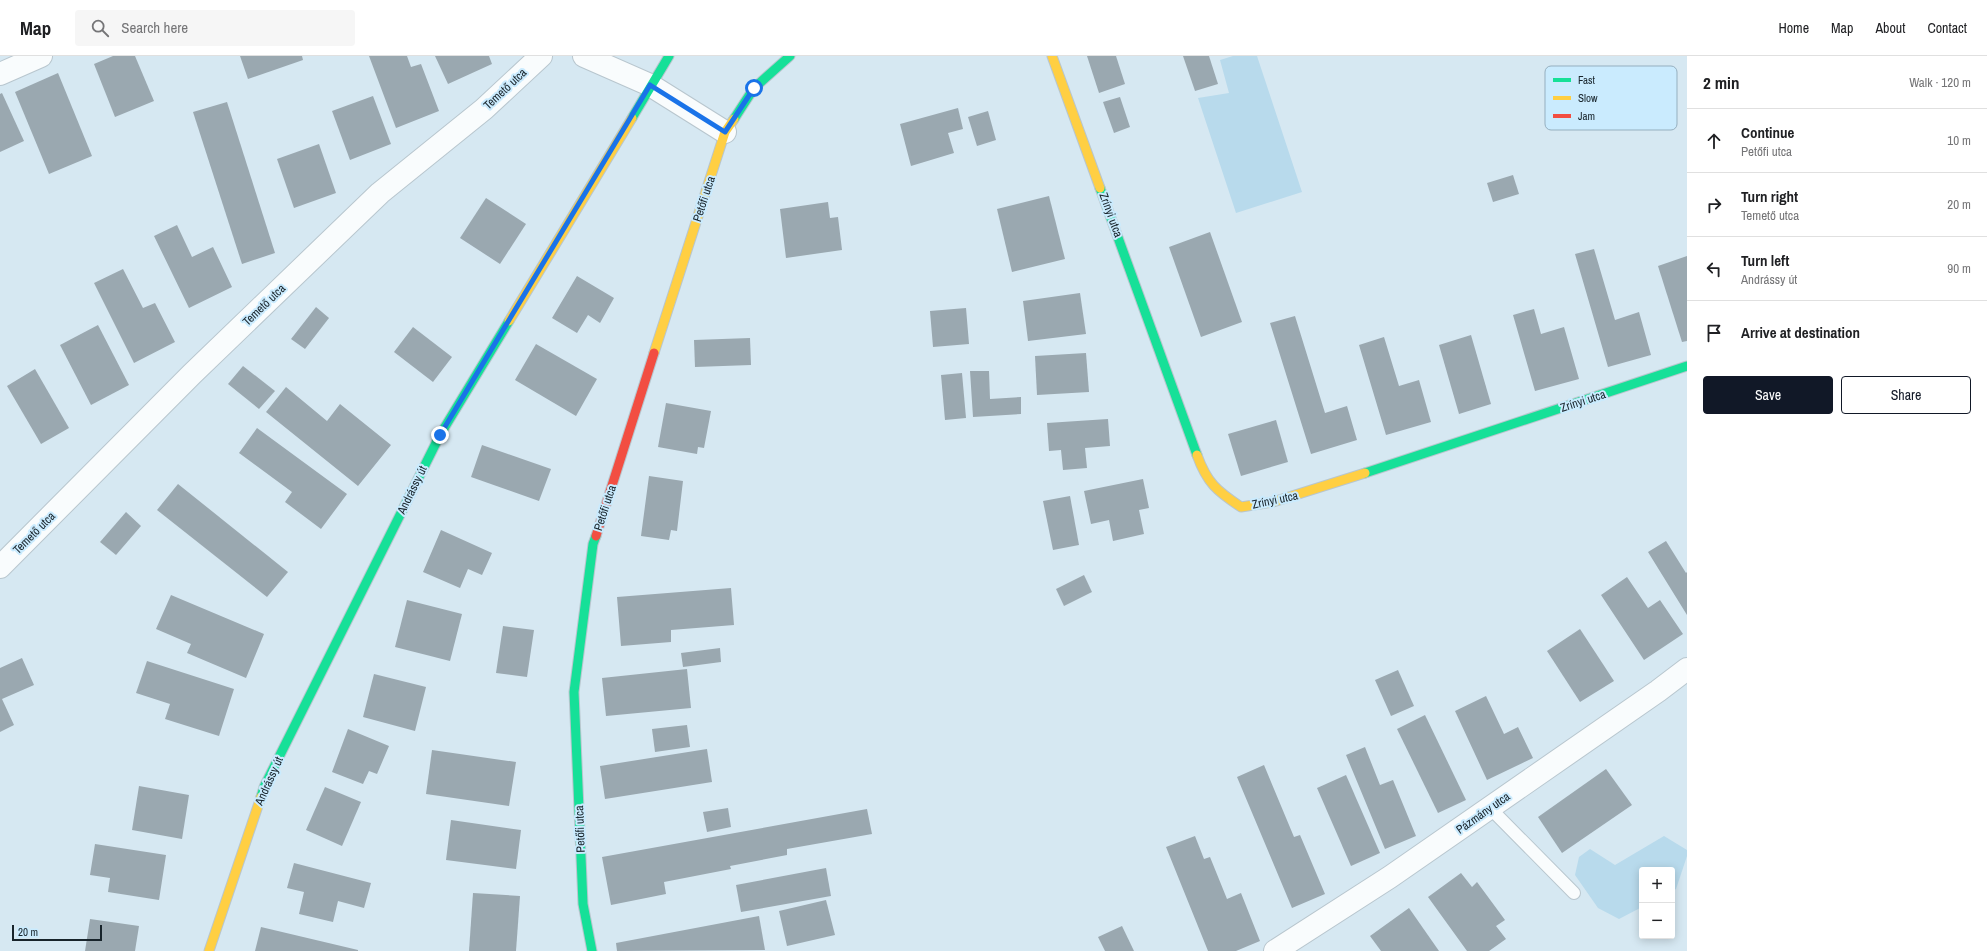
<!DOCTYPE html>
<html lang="en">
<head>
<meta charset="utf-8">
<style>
  :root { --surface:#fff; --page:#f6f6f6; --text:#202124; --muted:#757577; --line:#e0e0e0; --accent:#111827 }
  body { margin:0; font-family:"Archivo Narrow",sans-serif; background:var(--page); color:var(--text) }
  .controls { position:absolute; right:12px; bottom:12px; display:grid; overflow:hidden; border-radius:4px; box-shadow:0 2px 10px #0003 }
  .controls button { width:36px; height:36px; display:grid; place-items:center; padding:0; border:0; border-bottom:1px solid var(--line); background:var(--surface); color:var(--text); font:20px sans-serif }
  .scale { position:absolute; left:12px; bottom:10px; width:90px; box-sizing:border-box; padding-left:4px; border:2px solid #18242b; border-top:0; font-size:11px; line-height:14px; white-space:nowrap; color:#18242b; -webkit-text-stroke:3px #caebfe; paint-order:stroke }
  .stop { position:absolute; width:12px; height:12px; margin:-9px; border:3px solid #1a73e8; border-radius:50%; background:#fff }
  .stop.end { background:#1a73e8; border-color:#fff; box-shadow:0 1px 4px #0008 }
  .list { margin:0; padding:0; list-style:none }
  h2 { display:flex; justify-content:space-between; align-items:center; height:52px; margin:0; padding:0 16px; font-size:17px }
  h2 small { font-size:13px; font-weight:400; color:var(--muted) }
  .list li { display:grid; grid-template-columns:26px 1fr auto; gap:12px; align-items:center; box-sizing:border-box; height:64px; padding:0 16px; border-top:1px solid var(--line) }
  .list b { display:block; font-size:15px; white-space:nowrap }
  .list p { margin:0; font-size:13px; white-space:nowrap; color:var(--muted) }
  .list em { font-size:13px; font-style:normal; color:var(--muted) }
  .actions { display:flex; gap:8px; padding:12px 16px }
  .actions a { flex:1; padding:9px 0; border:1px solid var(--accent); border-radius:4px; text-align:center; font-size:14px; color:var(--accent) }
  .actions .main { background:var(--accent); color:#fff }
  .icon { flex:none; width:22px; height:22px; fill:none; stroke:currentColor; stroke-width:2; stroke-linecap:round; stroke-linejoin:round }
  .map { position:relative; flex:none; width:1687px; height:895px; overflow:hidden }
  header { display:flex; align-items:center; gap:24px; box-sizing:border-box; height:56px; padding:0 20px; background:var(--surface); border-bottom:1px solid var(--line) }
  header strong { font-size:19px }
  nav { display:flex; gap:22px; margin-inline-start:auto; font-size:14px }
  .search { width:280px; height:36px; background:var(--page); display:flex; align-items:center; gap:10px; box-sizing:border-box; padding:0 14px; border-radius:4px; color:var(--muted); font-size:15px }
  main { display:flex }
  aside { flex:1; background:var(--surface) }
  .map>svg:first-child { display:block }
  .green { fill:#b8daec }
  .building { fill:#9aa8b0 }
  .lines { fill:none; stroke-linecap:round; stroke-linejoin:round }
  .lane-casing { stroke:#b8c6ce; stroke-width:14 }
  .street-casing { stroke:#b8c6ce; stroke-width:24 }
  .fast-casing { stroke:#b8c6ce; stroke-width:11 }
  .slow-casing { stroke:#b8c6ce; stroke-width:11 }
  .jam-casing { stroke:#b8c6ce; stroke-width:11 }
  .lane { stroke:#f9fcfd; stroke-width:12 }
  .street { stroke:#f9fcfd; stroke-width:22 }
  .fast { stroke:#16e098; stroke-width:9 }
  .slow { stroke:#ffcf43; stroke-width:9 }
  .jam { stroke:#f24e42; stroke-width:9 }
  .route { stroke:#1a73e8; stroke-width:5 }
  .labels { text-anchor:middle; stroke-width:4; stroke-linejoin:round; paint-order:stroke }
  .street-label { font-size:12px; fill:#18242b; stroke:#caebfe }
  .key { fill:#caebfe; stroke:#95afbf; stroke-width:1 }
  .key-label { font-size:11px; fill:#18242b }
</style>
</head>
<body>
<header>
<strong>Map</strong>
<div class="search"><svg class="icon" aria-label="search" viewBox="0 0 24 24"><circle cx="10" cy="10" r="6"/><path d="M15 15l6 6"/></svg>Search here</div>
<nav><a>Home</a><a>Map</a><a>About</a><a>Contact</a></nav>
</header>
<main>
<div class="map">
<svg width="1687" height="895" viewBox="0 0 1687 895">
  <rect width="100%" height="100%" fill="#d6e8f2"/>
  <g class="green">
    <path d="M 1233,0 L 1257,0 L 1302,136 L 1236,157 L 1198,42 L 1229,37 L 1220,4 Z"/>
    <path d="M 1664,780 L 1687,794 L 1687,800 L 1676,833 L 1672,835 L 1672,814 L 1642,814 L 1642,851 L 1619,863 L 1598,852 L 1575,819 L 1579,801 L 1590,793 L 1615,809 Z"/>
  </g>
  <g class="building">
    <path d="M 113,0 L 135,0 L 154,45 L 115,61 L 94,8 Z"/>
    <path d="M 240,0 L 302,0 L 303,4 L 248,23 Z"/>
    <path d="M 369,0 L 407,0 L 411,11 L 421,8 L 439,55 L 396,72 Z"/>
    <path d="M 435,0 L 489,0 L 492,8 L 448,28 Z"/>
    <path d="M 1087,0 L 1116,0 L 1125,28 L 1099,37 Z"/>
    <path d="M 1183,0 L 1209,0 L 1218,28 L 1195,35 Z"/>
    <path d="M 58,17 L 92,100 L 49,118 L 15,36 Z"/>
    <path d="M 2,37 L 24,85 L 0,96 L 0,38 Z"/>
    <path d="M 373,40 L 391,88 L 350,104 L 332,55 Z"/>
    <path d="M 1120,41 L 1130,71 L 1114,77 L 1103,46 Z"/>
    <path d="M 227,46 L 275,197 L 242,208 L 193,56 Z"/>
    <path d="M 958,52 L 963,73 L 948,77 L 954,97 L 911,110 L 900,68 Z"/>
    <path d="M 988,55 L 996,84 L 977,90 L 968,61 Z"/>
    <path d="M 319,88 L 336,137 L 294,152 L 277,103 Z"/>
    <path d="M 1513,119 L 1519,138 L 1493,146 L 1487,127 Z"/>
    <path d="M 1049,140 L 1065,203 L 1012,216 L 997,153 Z"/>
    <path d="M 486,142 L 526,168 L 500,208 L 460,182 Z"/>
    <path d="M 828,146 L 830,162 L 838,161 L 842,194 L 786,202 L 780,153 Z"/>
    <path d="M 177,169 L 192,201 L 213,191 L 232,231 L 189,252 L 154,180 Z"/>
    <path d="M 1210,176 L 1242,266 L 1201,281 L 1169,191 Z"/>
    <path d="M 1594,193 L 1615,264 L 1639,256 L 1651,299 L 1608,311 L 1575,198 Z"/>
    <path d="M 1687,200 L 1687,285 L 1682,286 L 1658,210 Z"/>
    <path d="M 123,213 L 143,252 L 155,247 L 175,286 L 134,307 L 94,227 Z"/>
    <path d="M 577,220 L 614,242 L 600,267 L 588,259 L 577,277 L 552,262 Z"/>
    <path d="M 1080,237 L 1086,278 L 1028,285 L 1023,245 Z"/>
    <path d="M 316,251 L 329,262 L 305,293 L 291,283 Z"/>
    <path d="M 966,252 L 969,288 L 933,291 L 930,255 Z"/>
    <path d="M 1534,253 L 1541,278 L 1564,271 L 1579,323 L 1535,335 L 1513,259 Z"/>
    <path d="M 1295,260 L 1325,357 L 1347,350 L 1357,384 L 1311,398 L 1270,267 Z"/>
    <path d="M 98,269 L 129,329 L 91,349 L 60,289 Z"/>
    <path d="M 413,271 L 452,301 L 433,326 L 394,296 Z"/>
    <path d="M 1471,279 L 1491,348 L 1459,358 L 1439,289 Z"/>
    <path d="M 1384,281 L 1399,330 L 1419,324 L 1431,366 L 1386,379 L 1359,289 Z"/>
    <path d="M 750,282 L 751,309 L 695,311 L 694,284 Z"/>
    <path d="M 536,288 L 597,323 L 576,360 L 515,324 Z"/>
    <path d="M 1086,297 L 1089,336 L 1037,339 L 1035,300 Z"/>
    <path d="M 243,310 L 275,335 L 259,353 L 228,328 Z"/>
    <path d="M 35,313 L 69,372 L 41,388 L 7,330 Z"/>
    <path d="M 970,315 L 989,315 L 990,343 L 1021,341 L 1021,358 L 973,361 Z"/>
    <path d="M 962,317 L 966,362 L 945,364 L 941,319 Z"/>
    <path d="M 286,331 L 327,365 L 340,348 L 391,389 L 358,430 L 266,356 Z"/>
    <path d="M 666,347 L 711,355 L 704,392 L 698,391 L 697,398 L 658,391 Z"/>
    <path d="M 1108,363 L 1110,390 L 1085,392 L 1087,412 L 1063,414 L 1061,394 L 1049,395 L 1047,367 Z"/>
    <path d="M 1276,364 L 1288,406 L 1241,420 L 1228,378 Z"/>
    <path d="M 257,372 L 347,438 L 321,473 L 285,446 L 292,436 L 239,397 Z"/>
    <path d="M 482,389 L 551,413 L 539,445 L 471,421 Z"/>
    <path d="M 649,420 L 683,425 L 677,475 L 671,474 L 669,484 L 641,480 Z"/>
    <path d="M 1143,423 L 1149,452 L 1139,454 L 1144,478 L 1113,485 L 1109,464 L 1091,468 L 1084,435 Z"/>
    <path d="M 178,428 L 288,516 L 267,541 L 157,454 Z"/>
    <path d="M 1070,440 L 1079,489 L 1053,494 L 1043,445 Z"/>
    <path d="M 126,456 L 141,470 L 116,499 L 100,486 Z"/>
    <path d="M 441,474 L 492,497 L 482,519 L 468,513 L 460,532 L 423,516 Z"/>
    <path d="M 1666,485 L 1686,517 L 1687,516 L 1687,559 L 1648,496 Z"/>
    <path d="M 1084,519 L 1092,536 L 1064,550 L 1056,533 Z"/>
    <path d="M 1627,521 L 1648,552 L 1660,544 L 1683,578 L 1644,604 L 1601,539 Z"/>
    <path d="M 731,532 L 734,569 L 671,574 L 671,586 L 621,590 L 617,541 Z"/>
    <path d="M 171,539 L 264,578 L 246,622 L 187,597 L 191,588 L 156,573 Z"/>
    <path d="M 407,544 L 462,558 L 450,605 L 395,591 Z"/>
    <path d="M 503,570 L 534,574 L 527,621 L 496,617 Z"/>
    <path d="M 1580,573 L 1614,625 L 1580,646 L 1547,595 Z"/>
    <path d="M 720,592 L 721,606 L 683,611 L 681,597 Z"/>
    <path d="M 22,602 L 34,629 L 2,643 L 14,669 L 0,676 L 0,612 Z"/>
    <path d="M 147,605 L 234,633 L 219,680 L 165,663 L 170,648 L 136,637 Z"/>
    <path d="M 687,613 L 691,652 L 606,660 L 602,622 Z"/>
    <path d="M 1398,614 L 1414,650 L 1391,660 L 1375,624 Z"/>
    <path d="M 374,618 L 426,631 L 415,675 L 363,661 Z"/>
    <path d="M 1486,640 L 1504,678 L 1518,671 L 1533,702 L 1487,724 L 1455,655 Z"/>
    <path d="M 1425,659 L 1466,744 L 1438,757 L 1397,673 Z"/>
    <path d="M 687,669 L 690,691 L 655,696 L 652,673 Z"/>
    <path d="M 348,673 L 389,690 L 377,718 L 369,715 L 363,728 L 332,716 Z"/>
    <path d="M 1365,691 L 1380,729 L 1393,724 L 1416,780 L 1385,793 L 1346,699 Z"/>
    <path d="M 707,693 L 712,726 L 605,743 L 600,710 Z"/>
    <path d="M 432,694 L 516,706 L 509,750 L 426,738 Z"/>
    <path d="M 1264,709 L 1294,781 L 1300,779 L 1325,838 L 1292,852 L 1237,721 Z"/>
    <path d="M 1606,713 L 1632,749 L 1562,797 L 1538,761 Z"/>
    <path d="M 1346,719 L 1380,797 L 1351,810 L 1317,732 Z"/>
    <path d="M 139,730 L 189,739 L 182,783 L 132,774 Z"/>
    <path d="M 325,731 L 361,746 L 342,790 L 306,774 Z"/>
    <path d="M 728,752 L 731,771 L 707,776 L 703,756 Z"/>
    <path d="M 867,753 L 872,778 L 787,793 L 787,799 L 730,810 L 731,813 L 664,826 L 666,838 L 611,849 L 602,801 Z"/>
    <path d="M 451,764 L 521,774 L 516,813 L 446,804 Z"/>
    <path d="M 1195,780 L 1204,803 L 1210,801 L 1227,843 L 1241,837 L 1260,885 L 1236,895 L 1208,895 L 1166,791 Z"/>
    <path d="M 95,788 L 166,799 L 159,844 L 108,836 L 110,822 L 90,819 Z"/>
    <path d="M 294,807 L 371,827 L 364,852 L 338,845 L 333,866 L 299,858 L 304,836 L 287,832 Z"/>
    <path d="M 826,812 L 831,840 L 741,856 L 736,829 Z"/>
    <path d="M 1461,817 L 1472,831 L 1477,826 L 1505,864 L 1496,870 L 1506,883 L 1489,895 L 1467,895 L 1428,841 Z"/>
    <path d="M 473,837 L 520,840 L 516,895 L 469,895 Z"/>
    <path d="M 826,844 L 835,879 L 787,890 L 779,855 Z"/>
    <path d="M 1409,852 L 1439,895 L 1381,895 L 1370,880 Z"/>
    <path d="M 759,860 L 765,894 L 617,895 L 616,887 Z"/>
    <path d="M 90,863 L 139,870 L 135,895 L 85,895 Z"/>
    <path d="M 1122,870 L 1134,895 L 1105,895 L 1098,881 Z"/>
    <path d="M 261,871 L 358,894 L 358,895 L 255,895 Z"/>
  </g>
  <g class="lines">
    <g class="lane-casing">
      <path id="lane" d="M 1490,752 L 1574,837"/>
    </g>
    <g class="street-casing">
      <g id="street">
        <path d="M 584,0 L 650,29 L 725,76"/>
        <path d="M 0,18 L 41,0"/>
        <path d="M 0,511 L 192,318 L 380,137 L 484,53 L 541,0"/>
        <path d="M 1275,895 L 1390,821 L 1658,635 L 1687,613"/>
      </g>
    </g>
    <g class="fast-casing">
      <g id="fast">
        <path d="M 632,62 L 669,0"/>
        <path d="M 734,63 L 754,32 L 790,0"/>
        <path d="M 1100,132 L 1197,399"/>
        <path d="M 1365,417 L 1687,310"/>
        <path d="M 261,741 L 264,731 L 440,379 L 509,265"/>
        <path d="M 592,895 L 583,848 L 574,636 L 593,488 L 596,480"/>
      </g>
    </g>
    <g class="slow-casing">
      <g id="slow">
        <path d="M 1052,0 L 1100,132"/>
        <path d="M 509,265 L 632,62"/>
        <path d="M 654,297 L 725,76 L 734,63"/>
        <path d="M 1197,399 C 1207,427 1217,435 1241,451 L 1273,446 L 1365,417"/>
        <path d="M 209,895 L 261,741"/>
      </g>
    </g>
    <g class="jam-casing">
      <path id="jam" d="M 596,480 L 654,297"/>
    </g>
    <use href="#lane" class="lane"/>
    <use href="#street" class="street"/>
    <use href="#fast" class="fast"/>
    <use href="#slow" class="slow"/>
    <use href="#jam" class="jam"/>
  </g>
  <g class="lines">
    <path class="route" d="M 440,379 L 650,29 L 725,76 L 754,32"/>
  </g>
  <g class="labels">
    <g class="street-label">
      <text transform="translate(505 33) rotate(-43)" y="4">Temető utca</text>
      <text transform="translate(704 143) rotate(-72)" y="4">Petőfi utca</text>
      <text transform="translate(1111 159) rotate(70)" y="4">Zrínyi utca</text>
      <text transform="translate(264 249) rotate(-44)" y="4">Temető utca</text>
      <text transform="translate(1583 345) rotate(-18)" y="4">Zrínyi utca</text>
      <text transform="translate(412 434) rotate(-64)" y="4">Andrássy út</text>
      <text transform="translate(1275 444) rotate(-12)" y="4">Zrínyi utca</text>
      <text transform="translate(605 452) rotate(-72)" y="4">Petőfi utca</text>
      <text transform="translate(34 477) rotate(-45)" y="4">Temető utca</text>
      <text transform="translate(269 725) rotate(-66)" y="4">Andrássy út</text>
      <text transform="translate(1483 757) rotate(-35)" y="4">Pázmány utca</text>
      <text transform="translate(580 773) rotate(-92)" y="4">Petőfi utca</text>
    </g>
  </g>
  <rect x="1545" y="10" width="132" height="64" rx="6" class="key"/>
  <rect x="1553" y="22" width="18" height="4" fill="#16e098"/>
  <rect x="1553" y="40" width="18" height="4" fill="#ffcf43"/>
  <rect x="1553" y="58" width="18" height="4" fill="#f24e42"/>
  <g class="key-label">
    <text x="1578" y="28">Fast</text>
    <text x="1578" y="46">Slow</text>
    <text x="1578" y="64">Jam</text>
  </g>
</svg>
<div class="controls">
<button>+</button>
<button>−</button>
</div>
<div class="scale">20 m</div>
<div class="stop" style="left:754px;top:32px"></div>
<div class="stop end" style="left:440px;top:379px"></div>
</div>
<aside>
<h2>2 min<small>Walk · 120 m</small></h2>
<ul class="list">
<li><svg class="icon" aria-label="ahead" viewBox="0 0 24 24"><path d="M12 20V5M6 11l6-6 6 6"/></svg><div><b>Continue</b><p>Petőfi utca</p></div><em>10 m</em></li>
<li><svg class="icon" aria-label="right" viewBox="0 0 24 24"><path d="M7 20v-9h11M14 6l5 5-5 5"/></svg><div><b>Turn right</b><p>Temető utca</p></div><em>20 m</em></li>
<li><svg class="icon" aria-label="left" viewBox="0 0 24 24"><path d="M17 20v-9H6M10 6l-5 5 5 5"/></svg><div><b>Turn left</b><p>Andrássy út</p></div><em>90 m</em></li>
<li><svg class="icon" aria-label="arrive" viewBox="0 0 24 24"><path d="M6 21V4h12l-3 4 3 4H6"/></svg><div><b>Arrive at destination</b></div></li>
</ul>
<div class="actions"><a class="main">Save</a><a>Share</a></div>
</aside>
</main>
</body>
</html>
